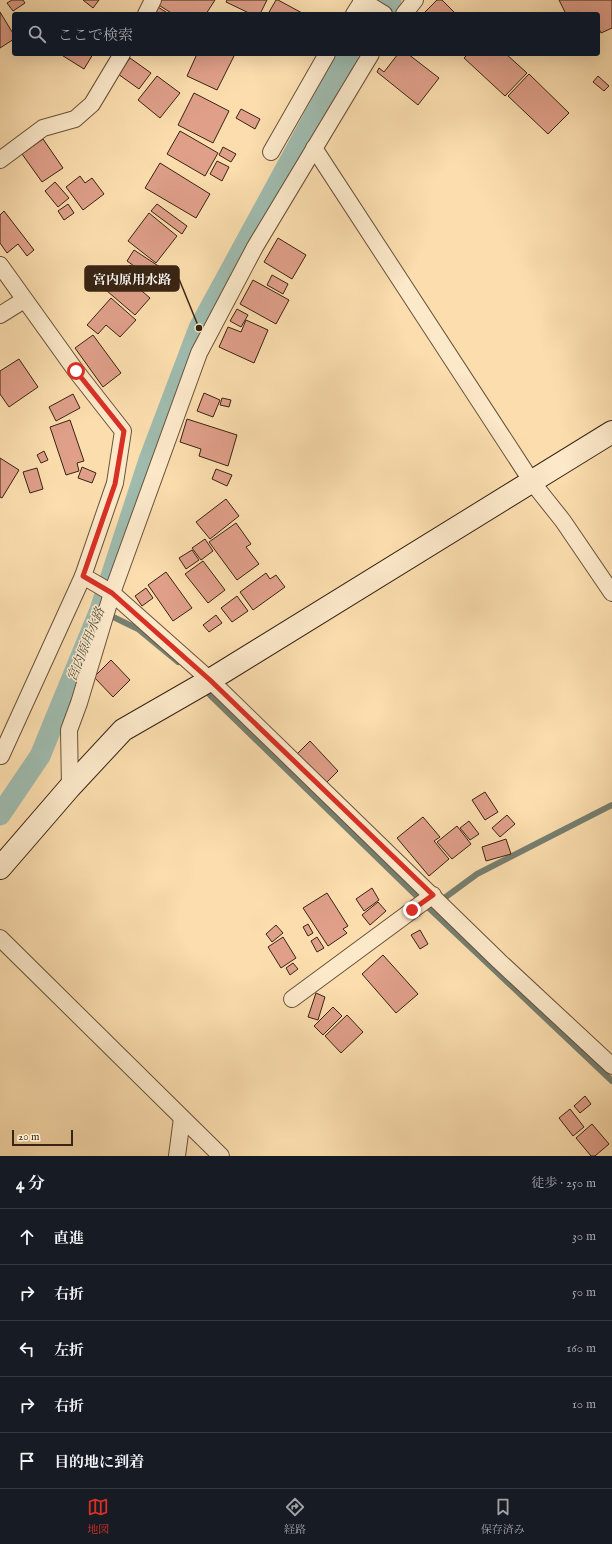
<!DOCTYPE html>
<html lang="ja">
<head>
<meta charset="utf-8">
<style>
  :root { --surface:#171b24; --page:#242831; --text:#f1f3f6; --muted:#9ea1a6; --line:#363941; --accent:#d93025 }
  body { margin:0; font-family:"IM FELL English","Noto Serif JP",serif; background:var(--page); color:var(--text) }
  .scale { position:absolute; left:12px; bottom:10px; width:61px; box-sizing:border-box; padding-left:4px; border:2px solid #382413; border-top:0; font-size:11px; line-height:14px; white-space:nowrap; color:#382413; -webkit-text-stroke:3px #fce9ca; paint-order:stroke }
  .stop { position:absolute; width:12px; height:12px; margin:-9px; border:3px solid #d93025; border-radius:50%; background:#fff }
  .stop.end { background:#d93025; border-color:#fff; box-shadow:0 1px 4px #0008 }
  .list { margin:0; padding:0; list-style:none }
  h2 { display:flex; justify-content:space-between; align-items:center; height:52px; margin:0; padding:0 16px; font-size:17px }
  h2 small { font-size:13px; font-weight:400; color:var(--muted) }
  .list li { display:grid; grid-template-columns:26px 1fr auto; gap:12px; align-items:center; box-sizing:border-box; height:56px; padding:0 16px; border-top:1px solid var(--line) }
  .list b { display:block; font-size:15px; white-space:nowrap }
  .list em { font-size:13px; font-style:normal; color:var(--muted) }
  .icon { flex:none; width:22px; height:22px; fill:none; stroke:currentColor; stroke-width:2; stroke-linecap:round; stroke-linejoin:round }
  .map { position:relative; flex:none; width:612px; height:1156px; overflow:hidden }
  .search { position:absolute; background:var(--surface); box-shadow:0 4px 16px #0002; left:12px; right:12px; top:12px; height:44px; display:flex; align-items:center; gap:10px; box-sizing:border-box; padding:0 14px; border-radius:4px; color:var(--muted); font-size:15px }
  .sheet { height:332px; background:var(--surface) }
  nav { display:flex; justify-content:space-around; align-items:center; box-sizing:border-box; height:56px; border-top:1px solid var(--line); background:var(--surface); font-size:11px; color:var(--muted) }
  nav a { display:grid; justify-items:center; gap:2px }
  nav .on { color:var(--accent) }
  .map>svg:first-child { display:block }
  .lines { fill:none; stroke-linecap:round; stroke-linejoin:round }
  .stream { stroke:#767f70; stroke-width:6 }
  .canal { stroke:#9fbbae; stroke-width:21 }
  .building { fill:#df9f89; stroke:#382413 }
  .street-casing { stroke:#69523a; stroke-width:18 }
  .secondary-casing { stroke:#382413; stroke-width:24 }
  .street { stroke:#fce9ca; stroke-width:16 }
  .secondary { stroke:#fce9ca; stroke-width:22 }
  .route { stroke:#d93025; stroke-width:5 }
  .labels { text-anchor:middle; stroke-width:3; stroke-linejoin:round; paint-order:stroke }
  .water-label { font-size:13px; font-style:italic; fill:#575142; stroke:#fce9ca }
  .leader { fill:none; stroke:#382413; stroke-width:1.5 }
  .callout-dot { fill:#382413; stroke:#fce9ca; stroke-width:1.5 }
  .callout { fill:#382413; stroke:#382413; stroke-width:1.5 }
  .callout-label { font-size:13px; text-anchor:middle; font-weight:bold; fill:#fff }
</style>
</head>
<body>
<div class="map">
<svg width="612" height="1156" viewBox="0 0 612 1156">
  <rect width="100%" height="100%" fill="#fbddae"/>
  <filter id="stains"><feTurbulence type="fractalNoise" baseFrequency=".005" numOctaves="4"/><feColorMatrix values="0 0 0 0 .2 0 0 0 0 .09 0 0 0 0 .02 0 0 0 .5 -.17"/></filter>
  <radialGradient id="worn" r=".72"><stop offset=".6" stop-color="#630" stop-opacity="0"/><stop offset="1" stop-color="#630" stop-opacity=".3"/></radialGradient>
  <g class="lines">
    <g class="stream">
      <path d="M 107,614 L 138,629 L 178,662"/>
      <path d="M 210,695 L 430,909 L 612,1081"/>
      <path d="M 439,902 L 477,874 L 612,805"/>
    </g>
    <g class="canal">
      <path d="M 383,14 L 391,0"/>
      <path d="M 0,815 L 40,756 L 100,610 L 149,460 L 199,328 L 348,54"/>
    </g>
  </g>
  <g class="building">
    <path d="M 12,0 L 23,0 L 25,3 L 13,11 L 7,3 Z"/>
    <path d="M 83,0 L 99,0 L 93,8 Z"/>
    <path d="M 160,0 L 215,0 L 206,14 L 173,14 L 157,4 Z"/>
    <path d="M 227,0 L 267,0 L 260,14 L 251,14 L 226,2 Z"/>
    <path d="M 276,0 L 278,0 L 304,14 L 268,14 Z"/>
    <path d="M 437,0 L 442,0 L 456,14 L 423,14 Z"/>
    <path d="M 559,0 L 612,0 L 612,28 L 601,33 L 598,27 L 598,14 L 579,14 L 578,12 L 574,14 L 566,14 Z"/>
    <path d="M 158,7 L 169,14 L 155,14 Z"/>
    <path d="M 0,12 L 14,35 L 14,39 L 0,48 Z"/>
    <path d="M 60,54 L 93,54 L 84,69 Z"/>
    <path d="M 197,54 L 235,54 L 217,90 L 187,76 Z"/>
    <path d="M 398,54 L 408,54 L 439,78 L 418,105 L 377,72 L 379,68 L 384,72 Z"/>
    <path d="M 468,54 L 506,54 L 527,73 L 505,96 L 464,58 Z"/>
    <path d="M 130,58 L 151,73 L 139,89 L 118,74 Z"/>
    <path d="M 529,74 L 569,113 L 548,134 L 508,96 Z"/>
    <path d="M 157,76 L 180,93 L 160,118 L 138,100 Z"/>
    <path d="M 598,76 L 609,86 L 604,91 L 593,82 Z"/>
    <path d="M 194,93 L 229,111 L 213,143 L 178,125 Z"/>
    <path d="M 241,109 L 260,119 L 255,129 L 236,118 Z"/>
    <path d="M 180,131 L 218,153 L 205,176 L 167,154 Z"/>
    <path d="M 43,139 L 63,168 L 42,182 L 22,154 Z"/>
    <path d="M 223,147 L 236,154 L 231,162 L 219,155 Z"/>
    <path d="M 217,161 L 229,167 L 222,181 L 210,174 Z"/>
    <path d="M 160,163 L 210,194 L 196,218 L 145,188 Z"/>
    <path d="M 80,176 L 85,183 L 92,178 L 104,194 L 83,210 L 66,187 Z"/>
    <path d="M 55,182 L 69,198 L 58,207 L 45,191 Z"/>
    <path d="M 68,204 L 74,213 L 64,220 L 58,211 Z"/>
    <path d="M 157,204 L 187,226 L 182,234 L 151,211 Z"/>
    <path d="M 4,211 L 34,250 L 27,256 L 18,244 L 7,253 L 0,243 L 0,215 Z"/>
    <path d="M 149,213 L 177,236 L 156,263 L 128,241 Z"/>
    <path d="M 278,238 L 306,255 L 292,279 L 264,262 Z"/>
    <path d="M 134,250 L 166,271 L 158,283 L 127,261 Z"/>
    <path d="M 130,265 L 151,281 L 146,288 L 125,272 Z"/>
    <path d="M 122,274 L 150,298 L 135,315 L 107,291 Z"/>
    <path d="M 272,275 L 288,284 L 283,294 L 267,285 Z"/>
    <path d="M 253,280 L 289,300 L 276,324 L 240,304 Z"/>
    <path d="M 111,298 L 136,320 L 120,337 L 106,325 L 98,334 L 87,325 Z"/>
    <path d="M 237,309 L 248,315 L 241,327 L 230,321 Z"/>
    <path d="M 246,320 L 268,330 L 254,363 L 219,347 L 228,327 L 241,332 Z"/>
    <path d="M 93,335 L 121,373 L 103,387 L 75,348 Z"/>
    <path d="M 19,359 L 38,387 L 9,407 L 0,394 L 0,371 Z"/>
    <path d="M 204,393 L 220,400 L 213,417 L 197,411 Z"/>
    <path d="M 73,394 L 80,408 L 56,421 L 49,407 Z"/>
    <path d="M 222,398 L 231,400 L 229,407 L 220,405 Z"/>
    <path d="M 187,419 L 237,435 L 228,466 L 199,456 L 201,449 L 180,442 Z"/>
    <path d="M 70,420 L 84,461 L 77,463 L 79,471 L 66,475 L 50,427 Z"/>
    <path d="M 44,451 L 48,460 L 41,463 L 37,455 Z"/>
    <path d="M 0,458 L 19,470 L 2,498 L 0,497 Z"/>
    <path d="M 82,467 L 96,473 L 92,483 L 78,478 Z"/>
    <path d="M 37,468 L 43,489 L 30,493 L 23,472 Z"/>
    <path d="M 216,469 L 232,475 L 227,486 L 212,479 Z"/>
    <path d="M 226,499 L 239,516 L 210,539 L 196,522 Z"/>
    <path d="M 236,523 L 251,544 L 246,547 L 259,564 L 237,580 L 209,542 Z"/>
    <path d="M 205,539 L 213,551 L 201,560 L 192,548 Z"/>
    <path d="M 192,550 L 199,560 L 186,569 L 179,558 Z"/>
    <path d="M 203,561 L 225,590 L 208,603 L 185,574 Z"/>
    <path d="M 166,572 L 192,608 L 173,621 L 148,585 Z"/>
    <path d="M 266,573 L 270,579 L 276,575 L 285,587 L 253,610 L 240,592 Z"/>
    <path d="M 146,588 L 153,598 L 142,606 L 135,596 Z"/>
    <path d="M 237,596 L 248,611 L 232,622 L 221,608 Z"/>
    <path d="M 216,615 L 222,623 L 209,632 L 203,625 Z"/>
    <path d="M 111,660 L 130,680 L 113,697 L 94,677 Z"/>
    <path d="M 310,741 L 338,771 L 324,785 L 296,755 Z"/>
    <path d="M 485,792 L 498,812 L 485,820 L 472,800 Z"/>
    <path d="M 507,815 L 515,824 L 500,837 L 492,828 Z"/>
    <path d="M 423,817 L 440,837 L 434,841 L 449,859 L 429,876 L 397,838 Z"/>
    <path d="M 469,821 L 479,834 L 470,840 L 460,828 Z"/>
    <path d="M 457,826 L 471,844 L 452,859 L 437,842 Z"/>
    <path d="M 506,839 L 511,854 L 486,861 L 482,847 Z"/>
    <path d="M 372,888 L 379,900 L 364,911 L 356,899 Z"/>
    <path d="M 327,893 L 348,926 L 343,929 L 347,933 L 328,946 L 303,908 Z"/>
    <path d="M 378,902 L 386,911 L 370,925 L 362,915 Z"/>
    <path d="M 308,924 L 313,933 L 308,936 L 303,927 Z"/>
    <path d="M 276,925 L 283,933 L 272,942 L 266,934 Z"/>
    <path d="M 420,930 L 428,944 L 420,949 L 411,935 Z"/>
    <path d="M 283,937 L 296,958 L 281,968 L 268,947 Z"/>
    <path d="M 317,937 L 324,948 L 317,952 L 311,941 Z"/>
    <path d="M 383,955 L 418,994 L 396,1013 L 362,974 Z"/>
    <path d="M 293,963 L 298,969 L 290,975 L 286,968 Z"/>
    <path d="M 316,993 L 325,997 L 318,1020 L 308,1017 Z"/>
    <path d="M 333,1007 L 342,1016 L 323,1035 L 314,1026 Z"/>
    <path d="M 347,1015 L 363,1032 L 341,1053 L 325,1036 Z"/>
    <path d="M 585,1096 L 591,1104 L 580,1113 L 574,1106 Z"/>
    <path d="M 570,1109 L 584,1127 L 573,1136 L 559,1118 Z"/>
    <path d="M 592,1124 L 609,1144 L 595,1156 L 591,1156 L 576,1138 Z"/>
  </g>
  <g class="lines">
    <g class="street-casing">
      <g id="street">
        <path d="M 361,0 L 384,14"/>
        <path d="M 146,14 L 153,0"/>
        <path d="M 354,14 L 363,0"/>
        <path d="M 404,14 L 415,0"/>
        <path d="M 314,148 L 532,482 L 563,521 L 612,593"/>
        <path d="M 271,152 L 327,54"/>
        <path d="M 0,160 L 43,128 L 75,119 L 92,104 L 122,54"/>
        <path d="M 0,265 L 76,371 L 123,431 L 115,483 L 83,576 L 112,593 L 210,680 L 499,961 L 612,1066"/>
        <path d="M 0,315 L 24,300"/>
        <path d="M 1,756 L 83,576"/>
        <path d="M 70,787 L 69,730 L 79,703 L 112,593 L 199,353 L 255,247 L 371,54"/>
        <path d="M 0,938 L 221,1156"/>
        <path d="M 292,999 L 433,895"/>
        <path d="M 177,1156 L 182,1118"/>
      </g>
    </g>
    <g class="secondary-casing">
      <path id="secondary" d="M 0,868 L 70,787 L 123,730 L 210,680 L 612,432"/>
    </g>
    <use href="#street" class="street"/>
    <use href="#secondary" class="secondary"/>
  </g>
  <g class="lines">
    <path class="route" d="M 76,371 L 124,431 L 115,484 L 83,576 L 112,593 L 210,680 L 433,895 L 412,910"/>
  </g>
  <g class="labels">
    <g class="water-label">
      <text transform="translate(85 644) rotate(-68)" y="5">宮内原用水路</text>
    </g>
  </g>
  <path class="leader" d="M199 328L179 279"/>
  <circle class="callout-dot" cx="199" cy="328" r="4"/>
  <rect class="callout" x="85" y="266" width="94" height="25" rx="4"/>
  <g class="callout-label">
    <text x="132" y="284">宮内原用水路</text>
  </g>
  <rect width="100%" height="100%" filter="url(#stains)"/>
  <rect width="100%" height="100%" fill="url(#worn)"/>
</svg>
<div class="scale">20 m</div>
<div class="stop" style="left:76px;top:371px"></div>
<div class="stop end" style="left:412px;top:910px"></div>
<div class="search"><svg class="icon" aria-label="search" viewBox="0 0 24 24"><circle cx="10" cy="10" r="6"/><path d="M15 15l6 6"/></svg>ここで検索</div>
</div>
<section class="sheet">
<h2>4 分<small>徒歩 · 250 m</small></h2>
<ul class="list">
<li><svg class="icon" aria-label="ahead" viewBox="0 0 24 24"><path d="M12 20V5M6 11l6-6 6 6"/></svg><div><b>直進</b></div><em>30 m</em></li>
<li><svg class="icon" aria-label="right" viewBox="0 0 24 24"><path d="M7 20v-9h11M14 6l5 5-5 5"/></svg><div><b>右折</b></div><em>50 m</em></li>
<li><svg class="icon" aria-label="left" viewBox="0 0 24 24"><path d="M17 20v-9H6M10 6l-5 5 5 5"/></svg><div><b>左折</b></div><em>160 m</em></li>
<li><svg class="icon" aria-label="right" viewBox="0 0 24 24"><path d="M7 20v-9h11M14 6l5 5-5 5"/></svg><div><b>右折</b></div><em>10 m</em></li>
<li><svg class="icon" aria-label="arrive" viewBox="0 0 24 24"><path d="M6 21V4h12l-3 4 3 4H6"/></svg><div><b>目的地に到着</b></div></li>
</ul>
</section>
<nav>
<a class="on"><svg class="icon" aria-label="map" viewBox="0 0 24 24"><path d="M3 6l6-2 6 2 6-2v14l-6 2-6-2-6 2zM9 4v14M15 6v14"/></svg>地図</a>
<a><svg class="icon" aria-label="directions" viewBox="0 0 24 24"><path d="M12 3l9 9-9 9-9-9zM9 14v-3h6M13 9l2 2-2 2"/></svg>経路</a>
<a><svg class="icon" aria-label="saved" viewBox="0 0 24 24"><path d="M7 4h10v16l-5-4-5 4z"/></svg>保存済み</a>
</nav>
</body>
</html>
